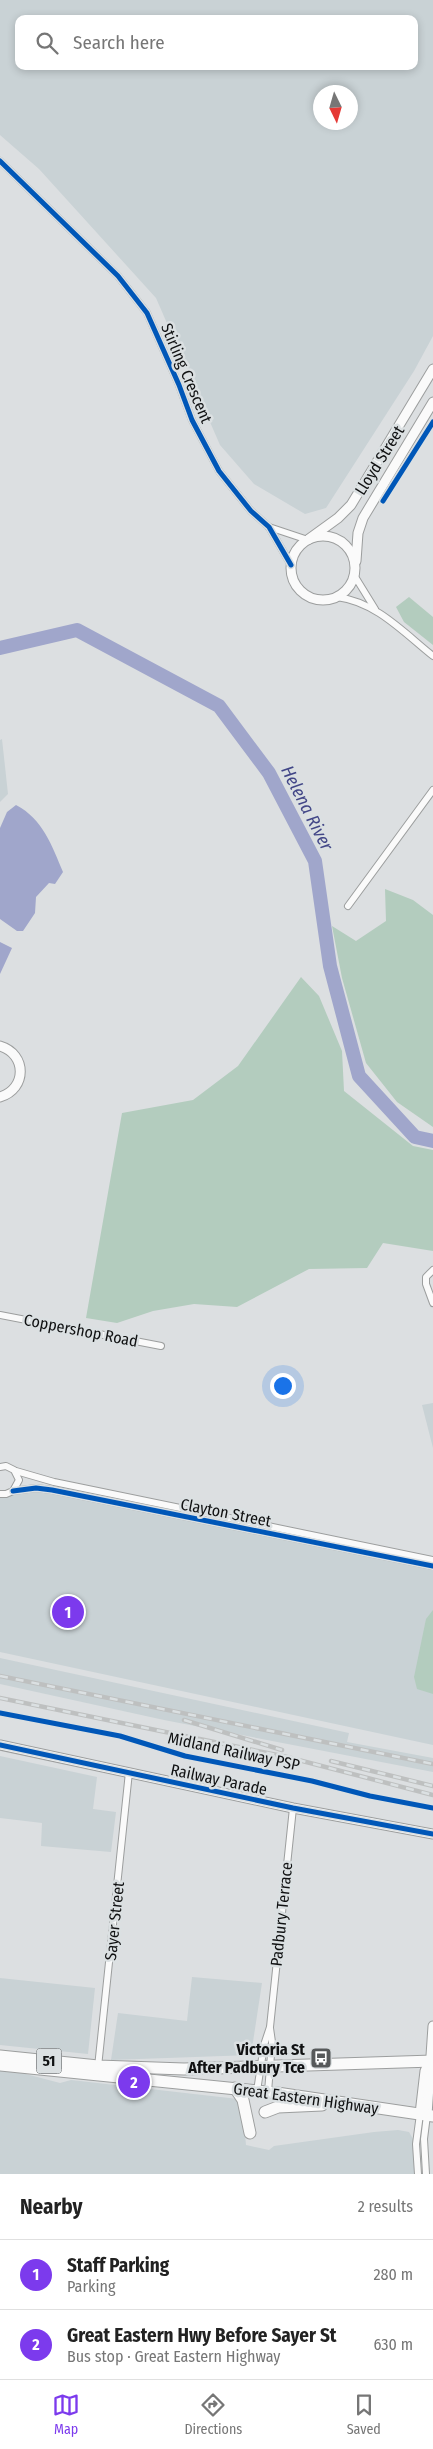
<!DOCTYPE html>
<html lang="en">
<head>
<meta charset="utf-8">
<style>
  :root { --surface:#fff; --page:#f6f6f6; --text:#222; --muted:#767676; --line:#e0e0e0; --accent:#7c3aed }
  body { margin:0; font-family:"Fira Sans Condensed",sans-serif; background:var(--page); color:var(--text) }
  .compass { position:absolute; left:313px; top:85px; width:45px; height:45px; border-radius:50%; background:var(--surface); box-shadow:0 2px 8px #0003; rotate:175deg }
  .you { position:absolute; left:282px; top:1385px; width:18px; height:18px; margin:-12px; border:4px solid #fff; border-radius:50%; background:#1a73e8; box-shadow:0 0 0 8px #1a73e833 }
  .badge { display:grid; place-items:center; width:32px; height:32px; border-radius:50%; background:var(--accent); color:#fff; font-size:16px; font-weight:700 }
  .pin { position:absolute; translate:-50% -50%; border:2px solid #fff; box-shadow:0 1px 5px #0006 }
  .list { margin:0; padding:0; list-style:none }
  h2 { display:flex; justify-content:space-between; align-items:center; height:65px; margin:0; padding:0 20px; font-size:21px }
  h2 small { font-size:16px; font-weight:400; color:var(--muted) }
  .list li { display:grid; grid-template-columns:32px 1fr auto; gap:15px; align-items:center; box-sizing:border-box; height:70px; padding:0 20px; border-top:1px solid var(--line) }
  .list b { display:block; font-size:19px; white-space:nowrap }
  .list p { margin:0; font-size:16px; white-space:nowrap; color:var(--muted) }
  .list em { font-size:16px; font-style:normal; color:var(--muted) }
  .icon { flex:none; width:28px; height:28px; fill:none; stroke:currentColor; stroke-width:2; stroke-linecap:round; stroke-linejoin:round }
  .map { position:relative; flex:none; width:433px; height:2174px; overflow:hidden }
  .search { position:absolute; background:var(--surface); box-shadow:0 2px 8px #0003; left:15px; right:15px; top:15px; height:55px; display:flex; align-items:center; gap:12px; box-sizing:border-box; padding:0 18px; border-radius:10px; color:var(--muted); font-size:19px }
  .sheet { height:205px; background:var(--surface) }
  nav { display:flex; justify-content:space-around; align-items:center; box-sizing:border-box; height:70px; border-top:1px solid var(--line); background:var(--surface); font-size:14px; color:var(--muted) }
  nav a { display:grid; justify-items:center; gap:2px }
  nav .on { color:var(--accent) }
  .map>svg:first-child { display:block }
  .built { fill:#c9d2d5; fill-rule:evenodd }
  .green { fill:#b3ccbe }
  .water { fill:#a0a6cb }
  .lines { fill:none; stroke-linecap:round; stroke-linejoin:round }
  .river { stroke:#a0a6cb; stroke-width:14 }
  .street-casing { stroke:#9c9e9e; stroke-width:8 }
  .secondary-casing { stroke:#9c9e9e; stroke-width:11 }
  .highway-casing { stroke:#9c9e9e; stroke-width:13 }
  .street { stroke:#fafafa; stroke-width:6 }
  .secondary { stroke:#fafafa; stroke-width:9 }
  .highway { stroke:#fafafa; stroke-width:11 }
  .rail-casing { stroke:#bec0c0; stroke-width:4.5 }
  .rail { stroke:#dbe0e2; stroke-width:2.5; stroke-dasharray:8; stroke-linecap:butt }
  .cycleway-casing { stroke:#dbe0e2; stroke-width:8 }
  .cycleway { stroke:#0057b8; stroke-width:5 }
  .labels { text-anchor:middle; stroke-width:5; stroke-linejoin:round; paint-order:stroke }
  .shield { fill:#dbe0e2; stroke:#4d4f50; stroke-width:1 }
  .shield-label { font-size:15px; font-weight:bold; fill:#101112 }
  .street-label { font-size:16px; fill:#101112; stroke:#dbe0e2 }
  .poi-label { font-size:16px; font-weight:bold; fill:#101112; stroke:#dbe0e2; text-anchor:end }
  .water-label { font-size:18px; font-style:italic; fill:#424687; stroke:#dbe0e2 }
</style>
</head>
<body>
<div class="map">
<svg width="433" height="2174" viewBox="0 0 433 2174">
  <rect width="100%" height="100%" fill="#dcdfe1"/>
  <g class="built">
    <path d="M 0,0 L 433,0 L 433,336 L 414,371 L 326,508 L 305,514 L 254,484 L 220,445 L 156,298 L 39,169 L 0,135 ZM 19,19 L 414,19 L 414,66 L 19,66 ZM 320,92 L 350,92 L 350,122 L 320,122 Z"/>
    <path d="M 2,739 L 8,794 L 0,802 L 0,740 Z"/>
    <path d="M 433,1403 L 433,1448 L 422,1405 Z"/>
    <path d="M 36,1488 L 433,1566 L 433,1745 L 0,1652 L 0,1494 Z"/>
    <path d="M 0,1658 L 349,1733 L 347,1742 L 433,1758 L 433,1772 L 164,1720 L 0,1684 Z"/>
    <path d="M 0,1756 L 97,1777 L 93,1809 L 116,1812 L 111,1852 L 41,1846 L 42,1823 L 0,1818 Z"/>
    <path d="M 192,1977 L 262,1983 L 251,2055 L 111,2060 L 118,2013 L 187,2021 Z"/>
    <path d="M 0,1978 L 95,1988 L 88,2054 L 0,2045 Z"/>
    <path d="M 0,2071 L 22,2073 L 60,2083 L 71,2080 L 238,2099 L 244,2124 L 246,2145 L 269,2150 L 274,2146 L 374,2132 L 398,2130 L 409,2132 L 416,2144 L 418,2174 L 0,2174 Z"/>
  </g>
  <g class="green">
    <path d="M 409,597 L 433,617 L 433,645 L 404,622 L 396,607 Z"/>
    <path d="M 385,889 L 413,900 L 433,915 L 433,1127 L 397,1102 L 366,1063 L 342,978 L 332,926 L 356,941 L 386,921 Z"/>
    <path d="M 301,977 L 319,996 L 342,1051 L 344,1091 L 413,1146 L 433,1150 L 433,1251 L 383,1243 L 367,1268 L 309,1269 L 237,1307 L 194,1304 L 153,1311 L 117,1323 L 86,1318 L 122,1113 L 193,1100 L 238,1066 Z"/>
    <path d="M 433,1610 L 433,1694 L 417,1689 L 414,1677 L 426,1619 Z"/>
  </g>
  <g class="water">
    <path d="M 16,805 C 43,819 52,846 63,872 L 55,884 L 49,883 L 36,897 L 35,913 L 23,931 L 17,931 L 0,919 L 0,828 L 7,812 Z"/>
    <path d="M 0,942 L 12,948 L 0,974 Z"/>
  </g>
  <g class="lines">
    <path class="river" d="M 0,648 L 77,630 L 219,706 L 269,773 L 315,861 L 330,966 L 359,1076 L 415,1137 L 433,1141"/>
    <g class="street-casing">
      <g id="street">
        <path d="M 0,161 L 118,276 L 147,313 L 179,385 L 192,420 L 219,471 L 251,511 L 269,527 L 291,565"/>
        <path d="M 269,527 L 308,540"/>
        <path d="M 354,575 L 375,609"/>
        <path d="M 337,597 C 376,602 403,632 433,656"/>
        <path d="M 348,906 L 433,790"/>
        <path d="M 433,1270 L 426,1277 L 426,1284 L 433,1303"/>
        <path d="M 0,1315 L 161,1346"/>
        <path d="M 0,1467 L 6,1466 L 14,1470 L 19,1480 L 13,1491 L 6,1494 L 0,1494"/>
        <path d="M 16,1471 L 54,1482 L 433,1560"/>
        <path d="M 13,1491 L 36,1488 L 52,1490 L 433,1566"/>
        <path d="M 98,2067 L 129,1772"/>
        <path d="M 257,2091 L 264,2045 L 270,2027 L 293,1808"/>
        <path d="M 268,2092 L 272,2042 L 270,2028"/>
        <path d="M 418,2174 L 416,2144 L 420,2114"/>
        <path d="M 426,2174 L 424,2139 L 427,2115"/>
      </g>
    </g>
    <g class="secondary-casing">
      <g id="secondary">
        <circle cx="323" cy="568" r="32"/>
        <path d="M 309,539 L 338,518 L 351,505 L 433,369"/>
        <path d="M 356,561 L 358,533 L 363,518 L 433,402"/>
        <path d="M 0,1046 C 27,1054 27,1089 0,1097"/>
        <path d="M 0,1745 L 293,1808 L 433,1834"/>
        <path d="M 420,2114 L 425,2071 L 429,2062"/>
        <path d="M 427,2115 L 433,2026"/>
      </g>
    </g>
    <g class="highway-casing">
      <g id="highway">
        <path d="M 0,2056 L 98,2066 L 184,2069 L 433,2061"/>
        <path d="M 0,2065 L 277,2093 L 433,2116"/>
        <path d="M 235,2088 L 243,2100 L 250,2133"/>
        <path d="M 265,2112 L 278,2107 L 322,2105"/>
      </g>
    </g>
    <use href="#street" class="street"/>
    <use href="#secondary" class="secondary"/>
    <use href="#highway" class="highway"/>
    <g class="rail-casing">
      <g id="rail">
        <path d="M 0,1676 L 433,1764"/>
        <path d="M 0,1698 L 287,1757 L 433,1795"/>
        <path d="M 184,1720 L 282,1750"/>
        <path d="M 331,1761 L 433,1786"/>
      </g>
    </g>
    <use href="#rail" class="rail"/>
    <g class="cycleway-casing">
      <g id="cycleway">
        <path d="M 0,161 L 118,276 L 147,313 L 179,385 L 192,420 L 219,471 L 251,511 L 269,527 L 291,565"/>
        <path d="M 383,501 L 433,422"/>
        <path d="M 13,1491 L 36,1488 L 52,1490 L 433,1566"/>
        <path d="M 0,1713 L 120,1736 L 185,1756 L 312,1781 L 370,1796 L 433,1808"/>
        <path d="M 0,1745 L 293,1808 L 433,1834"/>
      </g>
    </g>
    <use href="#cycleway" class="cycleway"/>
  </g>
  <defs>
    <g id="bus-square" transform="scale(1.125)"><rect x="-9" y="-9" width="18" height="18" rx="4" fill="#57595a" stroke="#dbe0e2"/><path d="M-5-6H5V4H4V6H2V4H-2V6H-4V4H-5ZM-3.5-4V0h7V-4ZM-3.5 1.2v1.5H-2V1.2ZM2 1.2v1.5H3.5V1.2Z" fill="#fff"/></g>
  </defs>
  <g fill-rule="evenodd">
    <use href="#bus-square" x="321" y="2058"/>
  </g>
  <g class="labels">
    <rect class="shield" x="36.5" y="2048.5" width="25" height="25" rx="4"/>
    <g class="shield-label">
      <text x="49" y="2066">51</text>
    </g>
    <g class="street-label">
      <text transform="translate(187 373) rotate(67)" y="6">Stirling Crescent</text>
      <text transform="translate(379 460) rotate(-58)" y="6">Lloyd Street</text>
      <text transform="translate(81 1330) rotate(11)" y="6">Coppershop Road</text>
      <text transform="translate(226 1512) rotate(11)" y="6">Clayton Street</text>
      <text transform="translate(234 1751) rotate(12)" y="6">Midland Railway PSP</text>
      <text transform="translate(219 1779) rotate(12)" y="6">Railway Parade</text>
      <text transform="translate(281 1914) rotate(-84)" y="6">Padbury Terrace</text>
      <text transform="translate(114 1921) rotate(-84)" y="6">Sayer Street</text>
      <text transform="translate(306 2098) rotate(8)" y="6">Great Eastern Highway</text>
    </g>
    <g class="poi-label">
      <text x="305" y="2055">Victoria St<tspan x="305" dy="18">After Padbury Tce</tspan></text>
    </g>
    <g class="water-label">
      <text transform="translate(307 808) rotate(63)" y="6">Helena River</text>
    </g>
  </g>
</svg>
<svg class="compass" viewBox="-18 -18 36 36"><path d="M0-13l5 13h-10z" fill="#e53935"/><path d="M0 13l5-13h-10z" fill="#767676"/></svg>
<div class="you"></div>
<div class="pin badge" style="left:68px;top:1612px">1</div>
<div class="pin badge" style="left:134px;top:2082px">2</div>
<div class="search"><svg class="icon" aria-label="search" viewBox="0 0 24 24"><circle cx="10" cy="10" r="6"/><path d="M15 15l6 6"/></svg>Search here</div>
</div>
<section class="sheet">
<h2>Nearby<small>2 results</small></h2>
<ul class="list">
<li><span class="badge">1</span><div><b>Staff Parking</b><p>Parking</p></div><em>280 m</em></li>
<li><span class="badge">2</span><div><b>Great Eastern Hwy Before Sayer St</b><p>Bus stop · Great Eastern Highway</p></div><em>630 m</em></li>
</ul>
</section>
<nav>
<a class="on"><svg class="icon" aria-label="map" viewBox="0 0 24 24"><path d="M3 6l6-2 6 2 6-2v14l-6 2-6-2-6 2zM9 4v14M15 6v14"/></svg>Map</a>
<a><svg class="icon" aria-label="directions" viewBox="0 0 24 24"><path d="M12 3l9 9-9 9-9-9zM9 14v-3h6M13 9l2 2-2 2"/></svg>Directions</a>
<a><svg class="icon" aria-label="saved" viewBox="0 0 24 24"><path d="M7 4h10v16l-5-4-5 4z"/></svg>Saved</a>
</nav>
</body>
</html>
